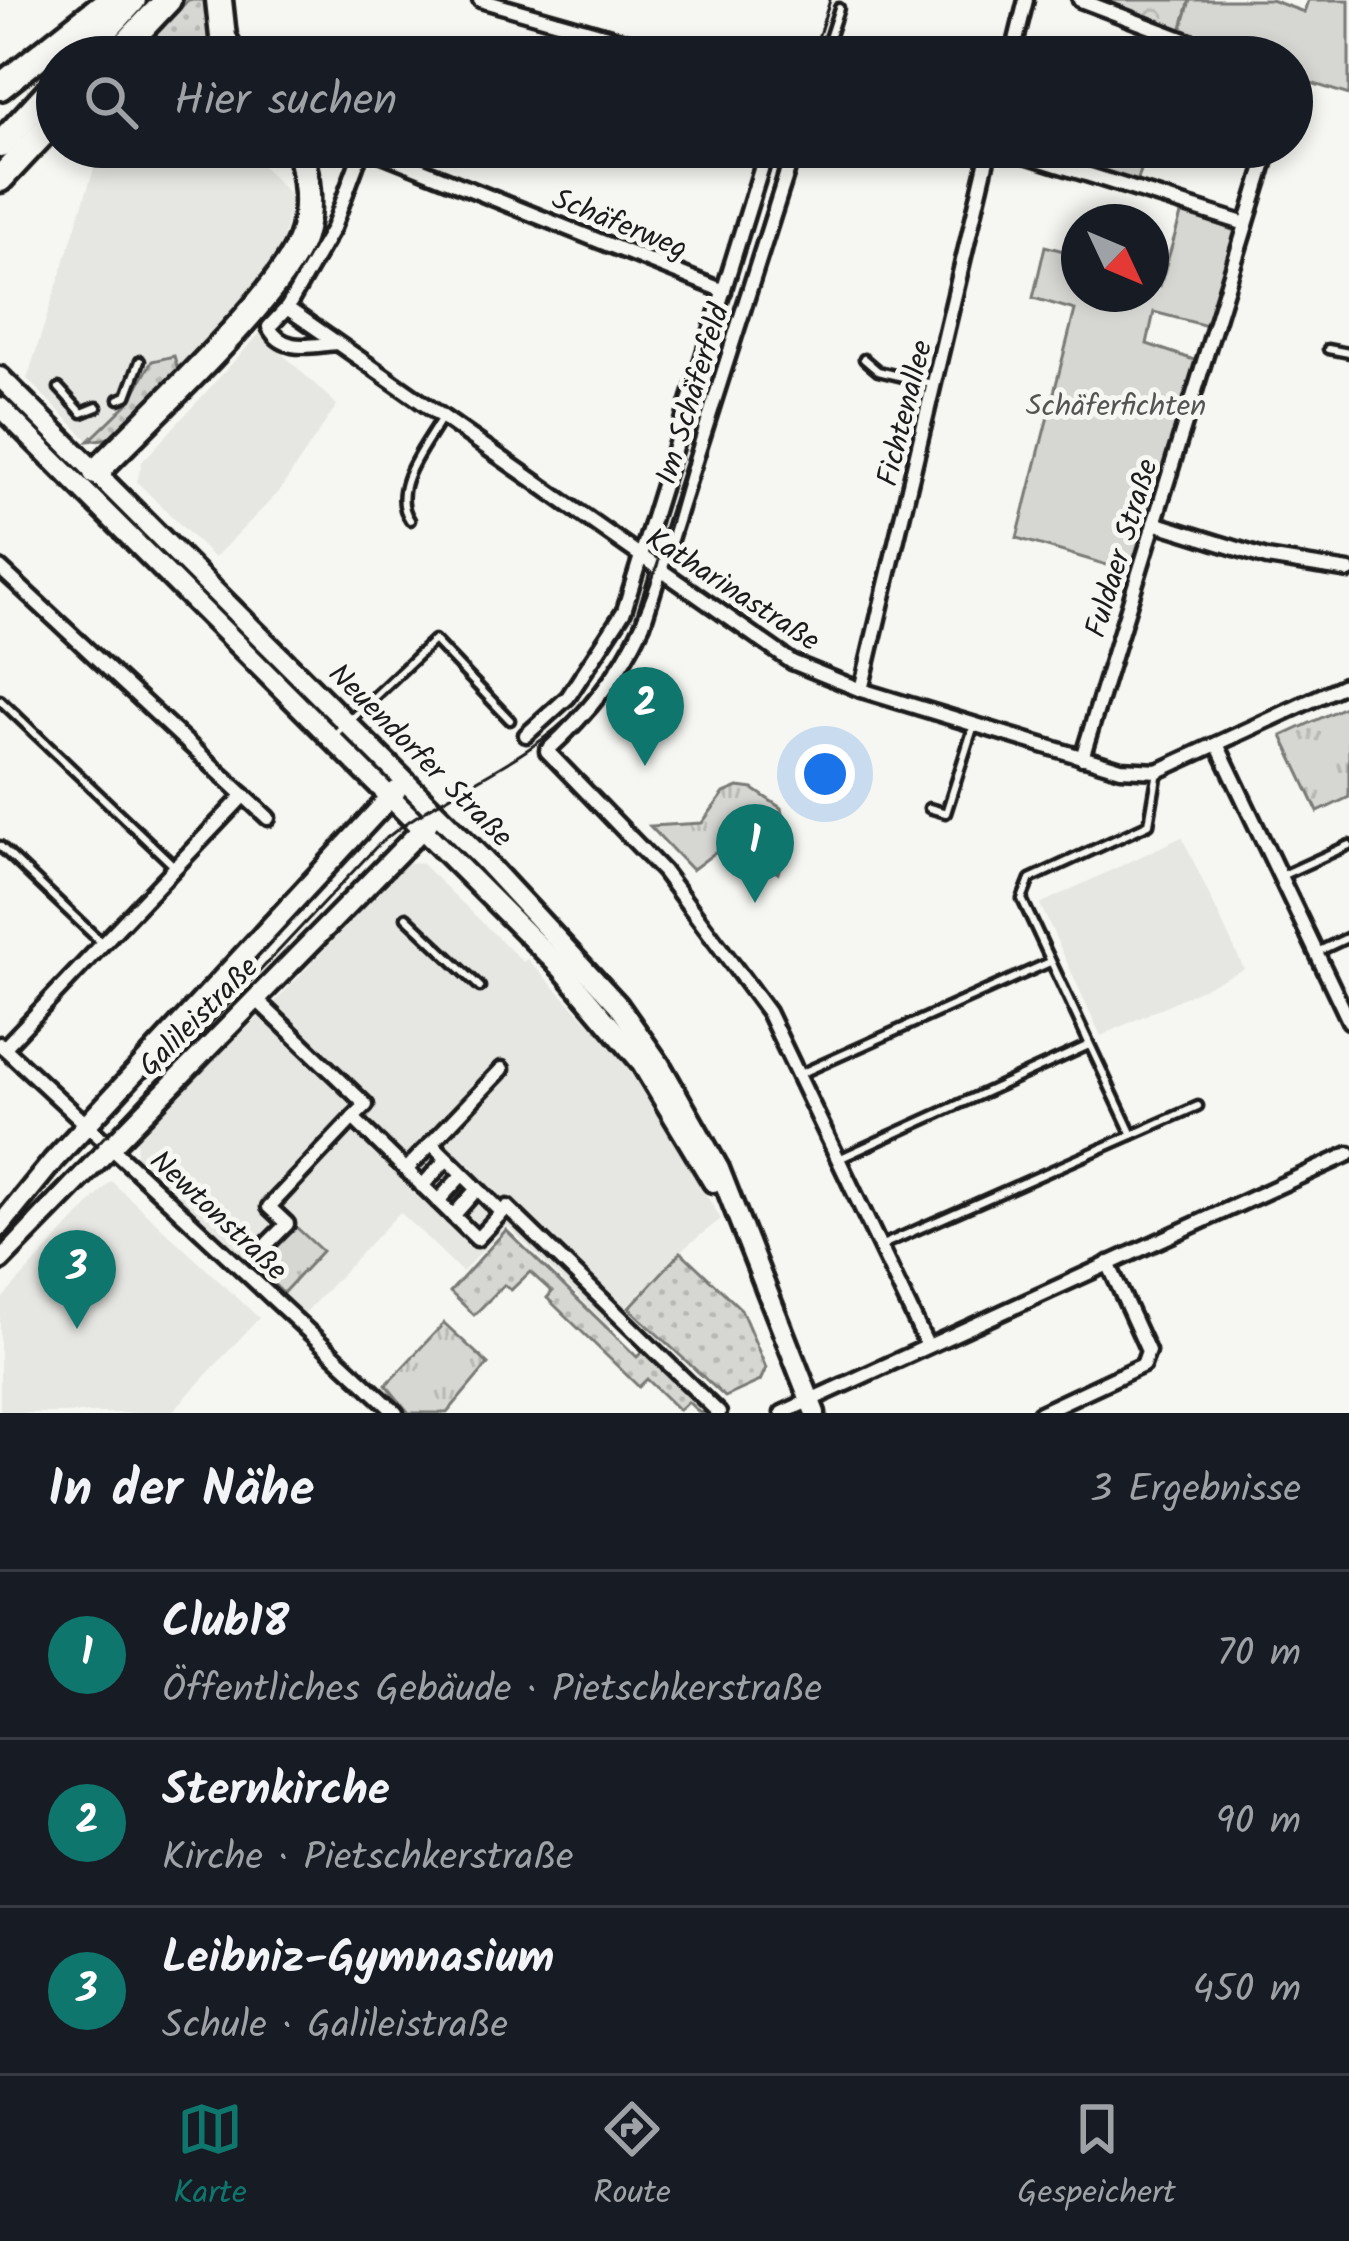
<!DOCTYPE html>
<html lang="de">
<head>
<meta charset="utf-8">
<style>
  :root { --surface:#171b24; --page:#242831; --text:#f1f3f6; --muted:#9ea1a6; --line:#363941; --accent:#0f766e }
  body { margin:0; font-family:Kalam,sans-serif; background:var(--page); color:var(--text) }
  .compass { position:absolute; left:1061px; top:204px; width:108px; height:108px; border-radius:50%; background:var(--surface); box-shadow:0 6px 18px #0003; rotate:134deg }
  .you { position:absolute; left:825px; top:774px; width:42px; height:42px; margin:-30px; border:9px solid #fff; border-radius:50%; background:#1a73e8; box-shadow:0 0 0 18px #1a73e833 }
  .badge { display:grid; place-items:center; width:78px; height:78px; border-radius:50%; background:var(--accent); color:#fff; font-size:39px; font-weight:700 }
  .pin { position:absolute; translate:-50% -99px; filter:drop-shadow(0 3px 6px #0008) }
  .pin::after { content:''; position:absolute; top:63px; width:42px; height:36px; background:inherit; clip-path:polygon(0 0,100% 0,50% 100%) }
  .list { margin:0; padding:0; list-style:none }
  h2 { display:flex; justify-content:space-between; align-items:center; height:156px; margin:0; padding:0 48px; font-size:51px }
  h2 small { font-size:39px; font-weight:400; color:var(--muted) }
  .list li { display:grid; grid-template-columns:78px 1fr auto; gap:36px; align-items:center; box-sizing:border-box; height:168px; padding:0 48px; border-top:3px solid var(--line) }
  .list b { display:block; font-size:45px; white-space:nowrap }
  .list p { margin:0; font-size:39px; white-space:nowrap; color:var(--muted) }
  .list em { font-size:39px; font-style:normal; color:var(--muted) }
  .icon { flex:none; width:66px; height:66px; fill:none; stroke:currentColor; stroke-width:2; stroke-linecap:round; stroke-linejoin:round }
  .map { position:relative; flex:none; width:1349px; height:1413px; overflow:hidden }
  .search { position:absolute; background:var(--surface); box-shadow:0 6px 18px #0003; left:36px; right:36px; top:36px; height:132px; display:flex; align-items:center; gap:30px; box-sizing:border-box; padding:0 42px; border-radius:66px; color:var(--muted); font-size:45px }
  .sheet { height:660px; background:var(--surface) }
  nav { display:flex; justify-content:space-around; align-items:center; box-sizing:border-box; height:168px; border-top:3px solid var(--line); background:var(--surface); font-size:33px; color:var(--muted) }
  nav a { display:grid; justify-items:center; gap:6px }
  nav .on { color:var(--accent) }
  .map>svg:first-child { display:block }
  .built { fill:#e6e6e2 }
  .grass { fill:url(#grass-dots); stroke:#797977; stroke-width:3 }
  .forest { fill:url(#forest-crowns); stroke:#797977; stroke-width:3 }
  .park { fill:url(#park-tufts); stroke:#797977; stroke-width:3 }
  .garden { fill:#d6d6d2; stroke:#797977; stroke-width:3 }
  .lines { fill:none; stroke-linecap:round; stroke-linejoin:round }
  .lane-casing { stroke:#1c1c1c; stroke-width:15 }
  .street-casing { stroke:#1c1c1c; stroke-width:21 }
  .secondary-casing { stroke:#1c1c1c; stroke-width:27 }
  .highway-casing { stroke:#1c1c1c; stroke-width:33 }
  .lane { stroke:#f6f6f2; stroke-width:6 }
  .street { stroke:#f6f6f2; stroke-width:12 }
  .secondary { stroke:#f6f6f2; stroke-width:18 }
  .highway { stroke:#f6f6f2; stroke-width:24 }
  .tram { stroke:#1c1c1c; stroke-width:3 }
  .labels { text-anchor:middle; stroke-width:10; stroke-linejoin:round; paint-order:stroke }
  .street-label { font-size:30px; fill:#1c1c1c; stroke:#f6f6f2 }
  .park-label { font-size:30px; fill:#545453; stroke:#f6f6f2 }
</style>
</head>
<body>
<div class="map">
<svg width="1349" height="1413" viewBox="0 0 1349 1413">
  <defs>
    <pattern id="grass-dots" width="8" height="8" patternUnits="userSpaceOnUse" patternTransform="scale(3)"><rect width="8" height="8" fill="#d6d6d2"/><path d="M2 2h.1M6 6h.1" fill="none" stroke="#b7b7b4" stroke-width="1.8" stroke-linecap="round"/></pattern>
    <pattern id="forest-crowns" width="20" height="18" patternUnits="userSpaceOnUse" patternTransform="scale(3)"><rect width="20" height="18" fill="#d6d6d2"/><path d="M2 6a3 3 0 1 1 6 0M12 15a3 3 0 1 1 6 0" fill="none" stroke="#b7b7b4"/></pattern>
    <pattern id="park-tufts" width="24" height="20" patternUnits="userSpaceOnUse" patternTransform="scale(3)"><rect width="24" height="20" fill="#d6d6d2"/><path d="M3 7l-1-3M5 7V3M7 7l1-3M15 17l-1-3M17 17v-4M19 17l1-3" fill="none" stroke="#b7b7b4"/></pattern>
  </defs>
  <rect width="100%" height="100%" fill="#f6f6f2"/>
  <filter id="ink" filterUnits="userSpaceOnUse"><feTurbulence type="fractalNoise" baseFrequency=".00833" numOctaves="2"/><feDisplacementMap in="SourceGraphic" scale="24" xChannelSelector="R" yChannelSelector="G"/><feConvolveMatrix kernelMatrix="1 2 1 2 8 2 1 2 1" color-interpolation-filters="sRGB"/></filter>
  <g filter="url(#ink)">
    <g class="built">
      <path d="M 101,147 L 252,147 L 255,158 L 292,197 L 283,240 L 264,279 L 178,369 L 173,356 L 152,361 L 129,402 L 89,441 L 27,379 Z"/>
      <path d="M 260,333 L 337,405 L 278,493 L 214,558 L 137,482 L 142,462 Z"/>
      <path d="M 1182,837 L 1244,969 L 1101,1036 L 1040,904 Z"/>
      <path d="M 406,863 L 421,863 L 523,962 L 527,959 L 620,1055 L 721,1219 L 678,1253 L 608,1326 L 507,1225 L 462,1272 L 400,1212 L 304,1314 L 136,1157 L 137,1140 L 185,1087 L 274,1003 Z"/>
      <path d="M 111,1181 L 259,1318 L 171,1413 L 0,1413 L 0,1301 Z"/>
    </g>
    <g class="grass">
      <path d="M 188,0 L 209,0 L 222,57 L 135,57 Z"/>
      <path d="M 174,356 L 178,369 L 111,438 L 89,441 L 129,402 L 152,361 Z"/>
      <path d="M 506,1230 L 637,1357 L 645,1349 L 713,1413 L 700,1413 L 688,1402 L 679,1410 L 647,1379 L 639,1387 L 547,1298 L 552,1292 L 530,1272 L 511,1290 L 504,1285 L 474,1315 L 450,1292 Z"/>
      <path d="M 681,1252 L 741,1309 L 766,1368 L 760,1381 L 725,1397 L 629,1308 Z"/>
    </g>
    <g class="forest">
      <path d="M 1089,0 L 1190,0 L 1180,35 Z"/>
      <path d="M 1026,147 L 1148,147 L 1137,183 Z"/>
    </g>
    <g class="park">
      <path d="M 1349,705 L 1349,797 L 1318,812 L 1282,736 Z"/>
      <path d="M 738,787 L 753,789 L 781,808 L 787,842 L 778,873 L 769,867 L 755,873 L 747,854 L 721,848 L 692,870 L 650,826 L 702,823 L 724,793 Z"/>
      <path d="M 296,1227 L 322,1251 L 283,1293 L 257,1268 Z"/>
      <path d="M 444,1323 L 488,1364 L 447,1413 L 409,1413 L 386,1385 Z"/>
    </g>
    <g class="garden">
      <path d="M 1190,0 L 1271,0 L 1304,12 L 1308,0 L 1349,0 L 1349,95 L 1292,77 L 1292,57 L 1239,57 L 1180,35 Z"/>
      <path d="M 1182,211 L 1235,231 L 1207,326 L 1154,312 L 1147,344 L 1197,361 L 1130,572 L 1017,538 L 1075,310 L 1033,298 L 1045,246 L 1079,255 L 1079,294 L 1151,294 L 1151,284 L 1160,286 Z"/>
    </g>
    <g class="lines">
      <g class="lane-casing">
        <g id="lane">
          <path d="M 823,57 L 839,8"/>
          <path d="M 1328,349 L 1349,353"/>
          <path d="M 864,359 L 878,371 L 932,384"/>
          <path d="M 59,388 L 82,413 L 97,407"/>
          <path d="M 119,399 L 127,396 L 140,361"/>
          <path d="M 410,520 C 388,488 427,445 442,417"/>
          <path d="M 0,700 L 175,867"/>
          <path d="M 333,736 L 434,640 L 510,720"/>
          <path d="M 1158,771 L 1149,824 L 1030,879 L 1022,899 L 1132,1135 L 1198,1106"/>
          <path d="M 929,808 L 946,813 L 973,728"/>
          <path d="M 0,846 L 103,944"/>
          <path d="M 1281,876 L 1349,845"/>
          <path d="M 406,917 L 480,987"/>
          <path d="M 1315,953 L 1349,937"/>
          <path d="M 800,1074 L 1050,962"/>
          <path d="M 841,1158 L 1089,1045"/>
          <path d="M 880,1246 L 1132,1135"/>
        </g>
      </g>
      <g class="street-casing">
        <g id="street">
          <path d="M 480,0 L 681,57"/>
          <path d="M 1080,0 L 1230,57"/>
          <path d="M 1012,57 L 1026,0"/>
          <path d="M 365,147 L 724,291"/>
          <path d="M 795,147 L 643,624 C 620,674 588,713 547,751 L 663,871 L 768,1012 L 927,1345"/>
          <path d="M 1000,147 L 1246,224"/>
          <path d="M 287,308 L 333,228 L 363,147"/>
          <path d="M 337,343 C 311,345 283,354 269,327 L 287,308 L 366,363 L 792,662 L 861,690 L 1121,769 L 1158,771 L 1349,683"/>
          <path d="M 1154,523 L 1267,558 L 1349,571"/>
          <path d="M 0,568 L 268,818"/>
          <path d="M 861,690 L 990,147"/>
          <path d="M 526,735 L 568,697 L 624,611 L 768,147"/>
          <path d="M 1217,744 L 1349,1021"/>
          <path d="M 1082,758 L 1270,147"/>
          <path d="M 258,1001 L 366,1105 L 353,1118 L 477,1239 L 507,1207 L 719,1413"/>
          <path d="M 0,1044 L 396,1413"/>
          <path d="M 4,1048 L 244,795"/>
          <path d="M 431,1143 L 502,1213"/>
          <path d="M 406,1170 L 502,1069"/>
          <path d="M 422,1186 L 447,1159"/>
          <path d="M 438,1201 L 462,1175"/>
          <path d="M 453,1216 L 477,1189"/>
          <path d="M 268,1243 L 287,1224 L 269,1207 L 353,1118"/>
          <path d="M 782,1413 L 1349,1154"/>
          <path d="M 1040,1413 L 1143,1365 L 1148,1351 L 1108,1263"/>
        </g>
      </g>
      <g class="secondary-casing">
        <g id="secondary">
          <path d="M 0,377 L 483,859 L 618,1005 L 660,1065 L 719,1169 L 815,1413"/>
          <path d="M 0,407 L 562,969 L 640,1061 L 713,1182"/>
          <path d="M 0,1226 L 53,1161 L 396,791"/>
          <path d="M 0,1260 L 429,822"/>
        </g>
      </g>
      <g class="highway-casing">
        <g id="highway">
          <path d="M 219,0 L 223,37 L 233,57"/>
          <path d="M 81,57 L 133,0"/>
          <path d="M 114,57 L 168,0"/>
          <path d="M 0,87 L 110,0"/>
          <path d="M 0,145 L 57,83"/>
          <path d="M 0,179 L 57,118"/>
          <path d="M 96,472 C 143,422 284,294 302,237 C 311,206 307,178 299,147"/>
        </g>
      </g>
      <use href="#lane" class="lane"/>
      <use href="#street" class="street"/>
      <use href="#secondary" class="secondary"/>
      <use href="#highway" class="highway"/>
      <g class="tram">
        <path d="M 812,57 L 830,0"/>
        <path d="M 0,1248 L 376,847 C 438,791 520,769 578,708 C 648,636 667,528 696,435 C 725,339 755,243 785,147"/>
      </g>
    </g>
  </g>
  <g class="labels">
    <g class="street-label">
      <text transform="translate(620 223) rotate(22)" y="10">Schäferweg</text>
      <text transform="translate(692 394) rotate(-73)" y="10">Im Schäferfeld</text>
      <text transform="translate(904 413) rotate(-76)" y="10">Fichtenallee</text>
      <text transform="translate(1121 548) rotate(-73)" y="10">Fuldaer Straße</text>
      <text transform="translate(733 589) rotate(33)" y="10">Katharinastraße</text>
      <text transform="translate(421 755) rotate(45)" y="10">Neuendorfer Straße</text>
      <text transform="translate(198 1016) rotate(-45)" y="10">Galileistraße</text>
      <text transform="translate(219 1215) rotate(43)" y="10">Newtonstraße</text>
    </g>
    <g class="park-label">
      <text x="1116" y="415">Schäferfichten</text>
    </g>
  </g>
</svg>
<svg class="compass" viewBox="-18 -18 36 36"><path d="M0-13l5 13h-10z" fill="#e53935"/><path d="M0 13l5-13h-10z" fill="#9ea1a6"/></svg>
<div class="you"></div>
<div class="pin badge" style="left:755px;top:903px">1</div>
<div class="pin badge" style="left:645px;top:766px">2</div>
<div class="pin badge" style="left:77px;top:1329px">3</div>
<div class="search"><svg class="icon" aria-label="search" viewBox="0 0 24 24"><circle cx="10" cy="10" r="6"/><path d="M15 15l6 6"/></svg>Hier suchen</div>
</div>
<section class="sheet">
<h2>In der Nähe<small>3 Ergebnisse</small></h2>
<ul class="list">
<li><span class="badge">1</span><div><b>Club18</b><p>Öffentliches Gebäude · Pietschkerstraße</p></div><em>70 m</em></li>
<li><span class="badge">2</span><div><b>Sternkirche</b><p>Kirche · Pietschkerstraße</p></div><em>90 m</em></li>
<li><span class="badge">3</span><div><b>Leibniz-Gymnasium</b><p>Schule · Galileistraße</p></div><em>450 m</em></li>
</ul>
</section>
<nav>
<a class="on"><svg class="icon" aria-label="map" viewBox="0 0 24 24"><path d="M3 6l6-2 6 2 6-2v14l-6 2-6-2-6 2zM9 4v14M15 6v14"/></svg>Karte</a>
<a><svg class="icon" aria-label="directions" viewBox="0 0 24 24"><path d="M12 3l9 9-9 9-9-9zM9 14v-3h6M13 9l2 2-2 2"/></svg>Route</a>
<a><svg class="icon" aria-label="saved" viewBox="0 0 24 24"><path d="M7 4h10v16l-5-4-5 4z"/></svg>Gespeichert</a>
</nav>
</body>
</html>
